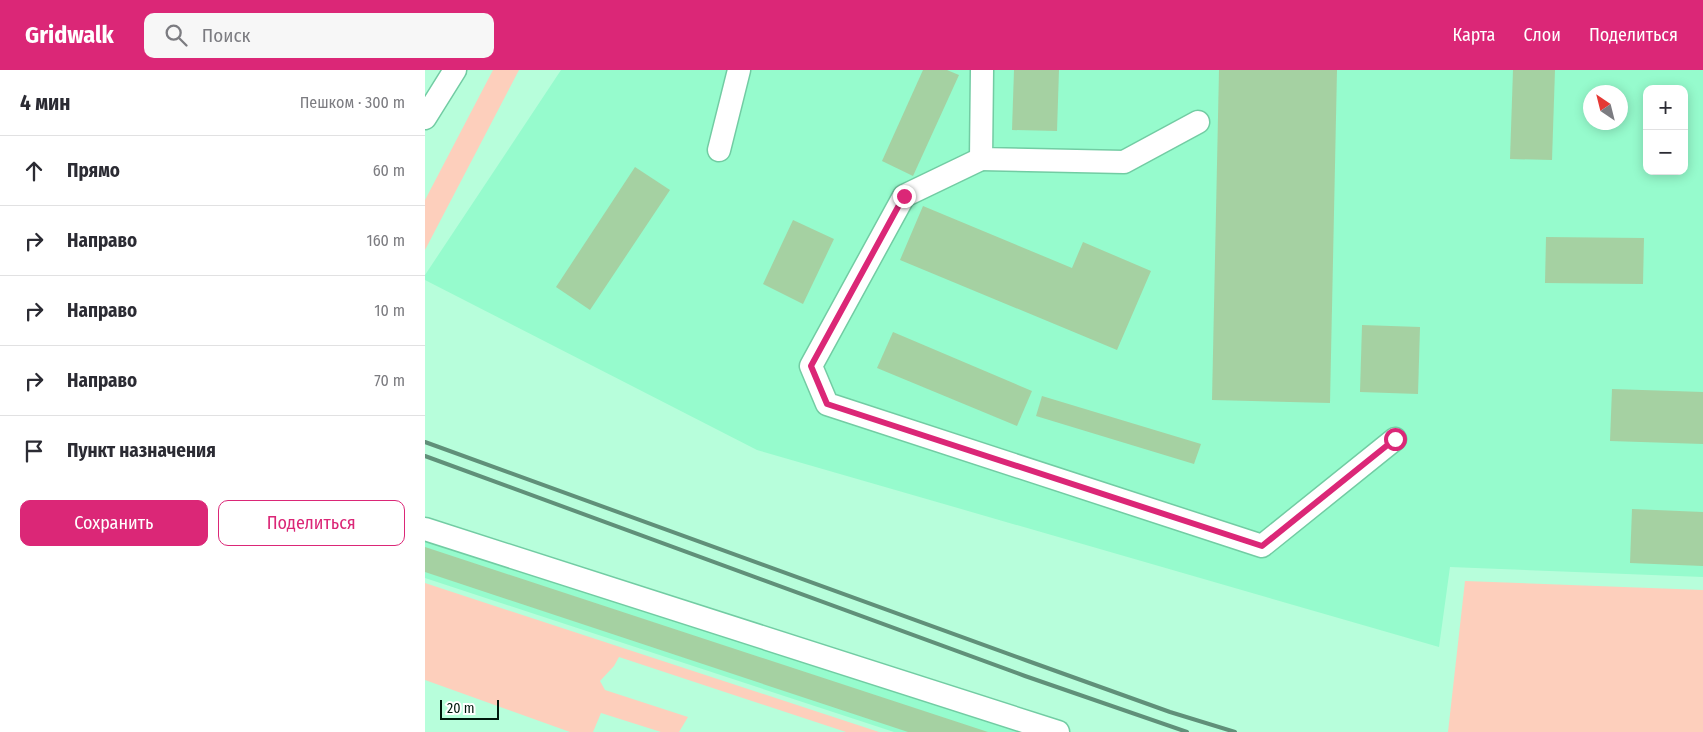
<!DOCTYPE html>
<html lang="ru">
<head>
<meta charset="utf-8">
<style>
  :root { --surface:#fff; --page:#f7f7f7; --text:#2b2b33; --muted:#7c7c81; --line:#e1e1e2; --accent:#db2777 }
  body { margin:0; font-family:"Fira Sans Condensed",sans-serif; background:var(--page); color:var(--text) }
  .controls { position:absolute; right:15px; top:15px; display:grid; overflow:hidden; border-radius:10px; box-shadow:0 2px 12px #0003 }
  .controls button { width:45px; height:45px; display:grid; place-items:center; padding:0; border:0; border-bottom:1px solid var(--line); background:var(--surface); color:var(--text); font:25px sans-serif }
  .compass { position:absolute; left:1158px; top:15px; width:45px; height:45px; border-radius:50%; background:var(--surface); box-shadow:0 2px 12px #0003; rotate:325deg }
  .scale { position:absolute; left:15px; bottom:12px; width:59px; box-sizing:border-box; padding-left:5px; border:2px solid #00180d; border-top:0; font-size:14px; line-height:18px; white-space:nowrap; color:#00180d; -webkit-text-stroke:4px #fff; paint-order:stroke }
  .stop { position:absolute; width:15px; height:15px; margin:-11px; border:4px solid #db2777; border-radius:50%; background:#fff }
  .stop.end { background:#db2777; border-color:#fff; box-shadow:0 1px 5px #0008 }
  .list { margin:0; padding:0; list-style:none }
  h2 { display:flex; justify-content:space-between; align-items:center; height:65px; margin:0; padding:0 20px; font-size:21px }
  h2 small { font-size:16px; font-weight:400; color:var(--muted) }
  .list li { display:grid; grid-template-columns:32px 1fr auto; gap:15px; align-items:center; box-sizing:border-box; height:70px; padding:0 20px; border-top:1px solid var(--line) }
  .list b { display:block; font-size:19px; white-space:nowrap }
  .list em { font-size:16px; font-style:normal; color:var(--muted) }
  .actions { display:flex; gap:10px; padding:15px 20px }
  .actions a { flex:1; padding:11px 0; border:1px solid var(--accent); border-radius:10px; text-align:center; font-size:18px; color:var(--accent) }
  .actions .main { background:var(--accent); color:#fff }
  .icon { flex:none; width:28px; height:28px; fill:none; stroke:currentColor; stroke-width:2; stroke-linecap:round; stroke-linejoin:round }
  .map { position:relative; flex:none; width:1278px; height:662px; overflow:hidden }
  header { display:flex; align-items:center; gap:30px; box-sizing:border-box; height:70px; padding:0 25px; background:var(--accent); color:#fff }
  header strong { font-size:24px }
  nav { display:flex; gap:28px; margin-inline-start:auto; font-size:18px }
  .search { width:350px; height:45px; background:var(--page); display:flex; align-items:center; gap:12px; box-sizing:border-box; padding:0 18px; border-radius:10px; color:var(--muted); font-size:19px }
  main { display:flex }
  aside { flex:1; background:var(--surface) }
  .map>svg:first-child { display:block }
  .built { fill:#96fbcd; fill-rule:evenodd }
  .green { fill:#fdcfbc }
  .building { fill:#a5d1a2 }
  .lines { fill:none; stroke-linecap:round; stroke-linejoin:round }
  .minor-casing { stroke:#72cca3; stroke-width:25 }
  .minor { stroke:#fff; stroke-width:22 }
  .rail { stroke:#609079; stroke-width:4 }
  .route { stroke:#db2777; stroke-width:6 }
</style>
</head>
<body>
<header>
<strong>Gridwalk</strong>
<div class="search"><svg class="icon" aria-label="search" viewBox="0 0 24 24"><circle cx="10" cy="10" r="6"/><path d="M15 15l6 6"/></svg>Поиск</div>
<nav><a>Карта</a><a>Слои</a><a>Поделиться</a></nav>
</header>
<main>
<aside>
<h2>4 мин<small>Пешком · 300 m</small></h2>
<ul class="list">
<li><svg class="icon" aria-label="ahead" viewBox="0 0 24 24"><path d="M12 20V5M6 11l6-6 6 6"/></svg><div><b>Прямо</b></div><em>60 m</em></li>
<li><svg class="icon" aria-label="right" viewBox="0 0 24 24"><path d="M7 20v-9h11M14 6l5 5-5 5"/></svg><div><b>Направо</b></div><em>160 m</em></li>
<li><svg class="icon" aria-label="right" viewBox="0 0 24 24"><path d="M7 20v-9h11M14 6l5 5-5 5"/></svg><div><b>Направо</b></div><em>10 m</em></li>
<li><svg class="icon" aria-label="right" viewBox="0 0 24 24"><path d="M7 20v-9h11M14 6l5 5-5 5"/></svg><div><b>Направо</b></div><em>70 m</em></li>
<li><svg class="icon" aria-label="arrive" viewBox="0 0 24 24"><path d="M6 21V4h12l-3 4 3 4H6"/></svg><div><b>Пункт назначения</b></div></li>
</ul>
<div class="actions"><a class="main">Сохранить</a><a>Поделиться</a></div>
</aside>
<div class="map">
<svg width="1278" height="662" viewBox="0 0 1278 662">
  <rect width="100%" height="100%" fill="#b7fedb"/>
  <g class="built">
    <path d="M 136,0 L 1278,0 L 1278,507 L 1025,497 L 1014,577 L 332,380 L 0,210 L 0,205 ZM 1222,19 L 1259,19 L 1259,101 L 1222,101 ZM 1166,22 L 1196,22 L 1196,52 L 1166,52 Z"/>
    <path d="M 0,467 L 596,662 L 469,662 L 0,508 Z"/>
  </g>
  <g class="green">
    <path d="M 68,0 L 94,0 L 0,180 L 0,130 Z"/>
    <path d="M 1040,511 L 1278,520 L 1278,662 L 1023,662 Z"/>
    <path d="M 0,513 L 454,662 L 421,662 L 194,587 L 189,596 L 175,611 L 180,620 L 263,647 L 254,662 L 236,662 L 176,643 L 168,662 L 145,662 L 0,610 Z"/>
  </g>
  <g class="building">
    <path d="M 498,0 L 522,0 L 534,5 L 488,106 L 457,91 Z"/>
    <path d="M 589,0 L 634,0 L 632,61 L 587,60 Z"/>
    <path d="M 794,0 L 912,0 L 905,333 L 787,330 Z"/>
    <path d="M 1088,0 L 1130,0 L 1127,90 L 1085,89 Z"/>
    <path d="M 210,97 L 245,120 L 165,240 L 131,217 Z"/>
    <path d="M 498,136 L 647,198 L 658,172 L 726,201 L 692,280 L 475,190 Z"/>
    <path d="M 368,150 L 409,169 L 378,234 L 338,214 Z"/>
    <path d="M 1121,167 L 1219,168 L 1218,214 L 1120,213 Z"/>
    <path d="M 937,255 L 995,257 L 993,324 L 935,322 Z"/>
    <path d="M 468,262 L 607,321 L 592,356 L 452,298 Z"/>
    <path d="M 1187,319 L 1278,322 L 1278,374 L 1185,371 Z"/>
    <path d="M 617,326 L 776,374 L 769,394 L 611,346 Z"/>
    <path d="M 1207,439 L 1278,442 L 1278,496 L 1205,493 Z"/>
    <path d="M 0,477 L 563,662 L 483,662 L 0,502 Z"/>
  </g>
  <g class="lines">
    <g class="minor-casing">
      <g id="minor">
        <path d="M 557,0 L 556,89 L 699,92 L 773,52"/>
        <path d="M 0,48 L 30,0"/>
        <path d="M 294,80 L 314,0"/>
        <path d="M 556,89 L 479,126 L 386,296 L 402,334 L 837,476 L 970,369"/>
        <path d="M 0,459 L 633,662"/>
      </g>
    </g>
    <use href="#minor" class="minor"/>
    <g class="rail">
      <path d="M 0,372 L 603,591 L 745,642 L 810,662"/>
      <path d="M 0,386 L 600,606 L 762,662"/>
    </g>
  </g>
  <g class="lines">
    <path class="route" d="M 479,126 L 386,296 L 402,334 L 837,476 L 970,369"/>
  </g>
</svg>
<div class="controls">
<button>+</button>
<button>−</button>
</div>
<svg class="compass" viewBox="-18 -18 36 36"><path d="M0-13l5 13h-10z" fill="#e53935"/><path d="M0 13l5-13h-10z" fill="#7c7c81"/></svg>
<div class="scale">20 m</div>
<div class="stop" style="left:970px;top:369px"></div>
<div class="stop end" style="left:479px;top:126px"></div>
</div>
</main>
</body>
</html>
